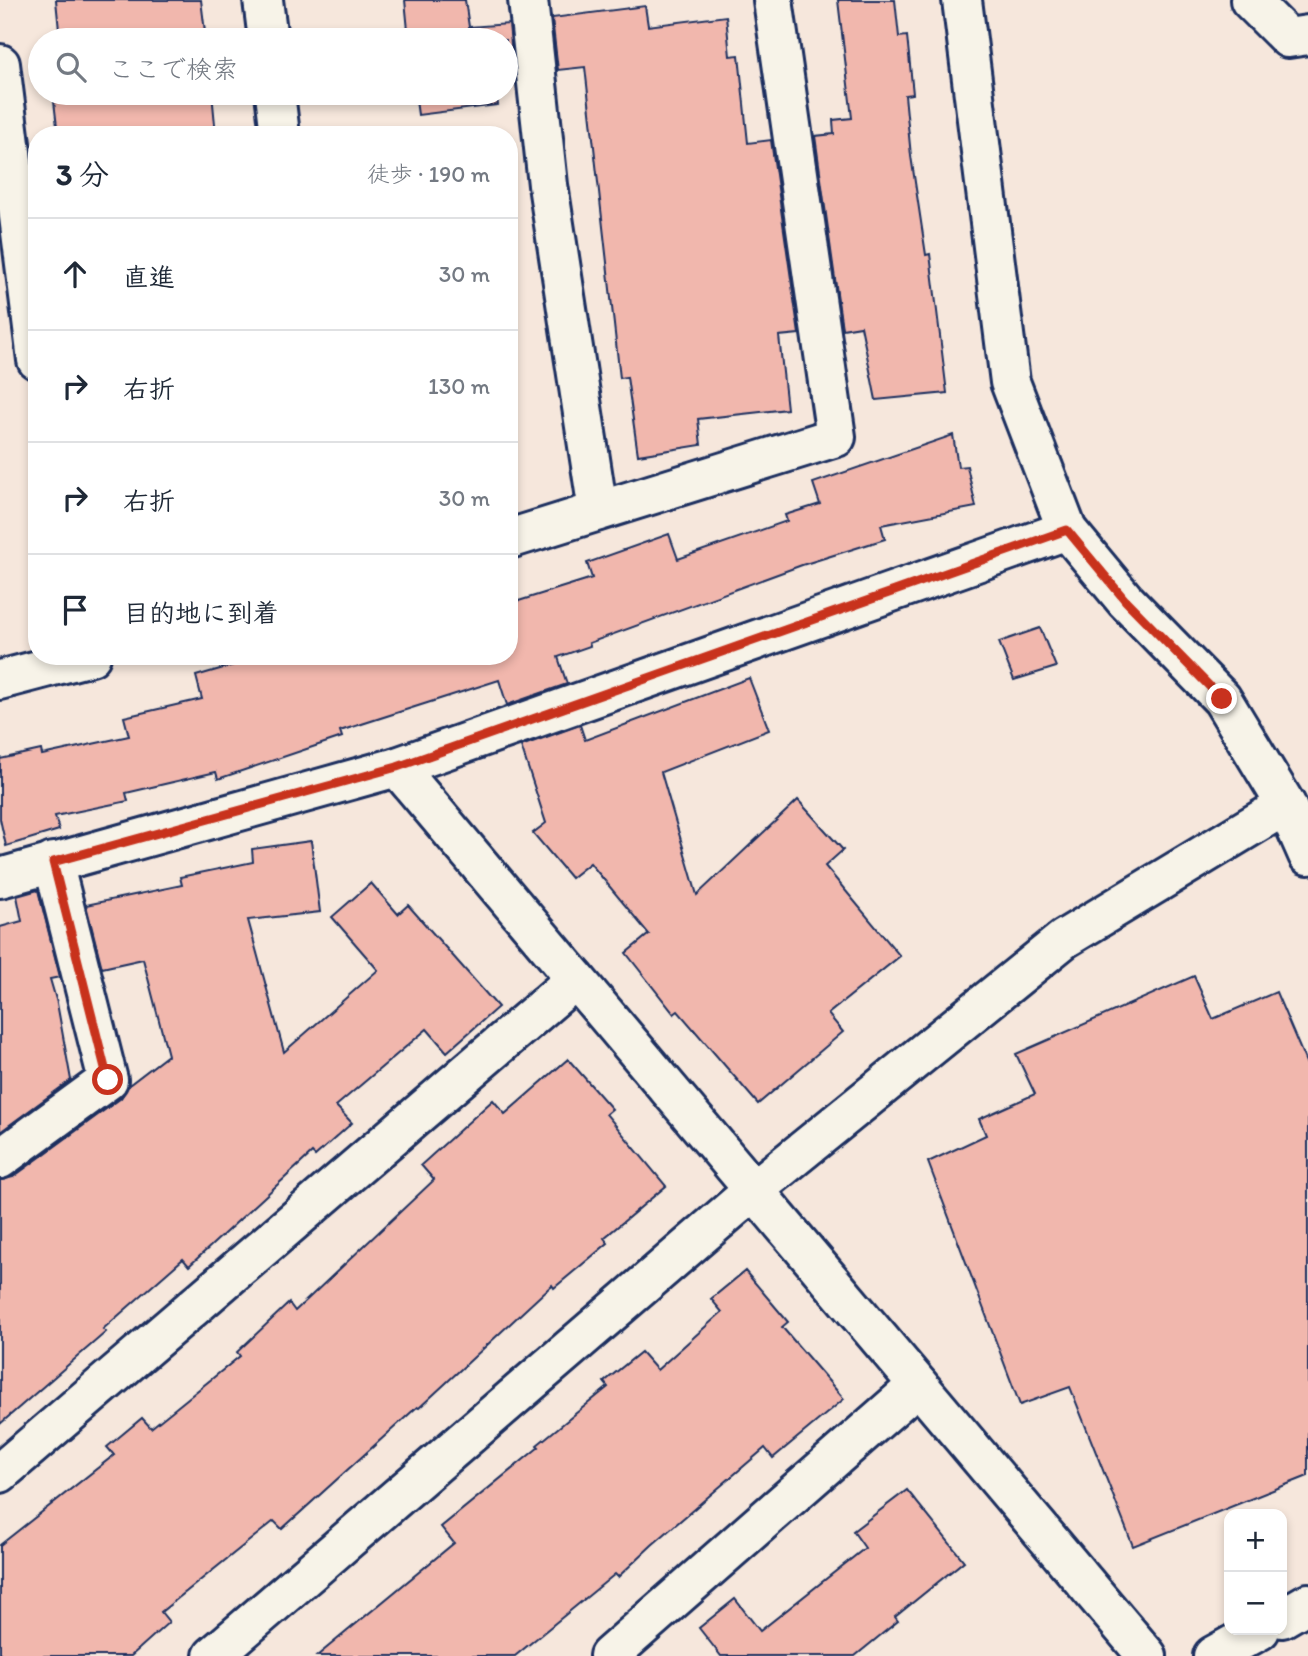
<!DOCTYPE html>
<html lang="ja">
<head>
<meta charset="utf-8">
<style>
  :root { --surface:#fff; --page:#f2f2f3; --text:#1f2937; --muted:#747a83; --line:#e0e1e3 }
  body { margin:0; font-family:Itim,"Klee One",sans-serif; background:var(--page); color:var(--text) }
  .controls { position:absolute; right:21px; bottom:21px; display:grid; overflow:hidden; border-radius:14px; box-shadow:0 4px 10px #0003 }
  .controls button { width:63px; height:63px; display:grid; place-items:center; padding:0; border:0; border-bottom:2px solid var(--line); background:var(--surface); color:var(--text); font:35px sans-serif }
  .stop { position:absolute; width:21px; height:21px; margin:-16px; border:5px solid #c8321e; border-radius:50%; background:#fff }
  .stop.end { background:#c8321e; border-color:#fff; box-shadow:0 2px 7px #0008 }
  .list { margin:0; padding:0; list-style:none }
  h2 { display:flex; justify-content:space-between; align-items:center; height:91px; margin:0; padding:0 28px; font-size:30px }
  h2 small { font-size:23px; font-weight:400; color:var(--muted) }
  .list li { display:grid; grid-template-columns:46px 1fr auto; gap:21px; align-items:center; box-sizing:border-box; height:112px; padding:0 28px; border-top:2px solid var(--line) }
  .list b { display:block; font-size:26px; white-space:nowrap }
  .list em { font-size:23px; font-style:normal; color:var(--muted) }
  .icon { flex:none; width:38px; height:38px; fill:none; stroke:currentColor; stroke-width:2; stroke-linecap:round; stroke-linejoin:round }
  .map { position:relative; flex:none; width:1308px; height:1656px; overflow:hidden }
  .search { position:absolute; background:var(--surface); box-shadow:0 4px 10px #0003; left:28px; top:28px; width:490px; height:77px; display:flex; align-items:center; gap:18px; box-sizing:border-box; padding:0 24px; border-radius:38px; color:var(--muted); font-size:26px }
  .panel { position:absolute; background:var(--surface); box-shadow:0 4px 10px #0003; left:28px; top:126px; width:490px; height:539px; border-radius:28px }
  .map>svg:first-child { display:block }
  .building { fill:#f1b7ad; stroke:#1b2f5e; stroke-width:2 }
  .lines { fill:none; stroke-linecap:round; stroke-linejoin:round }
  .minor-casing { stroke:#1b2f5e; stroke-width:44 }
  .tertiary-casing { stroke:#1b2f5e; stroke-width:44 }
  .minor { stroke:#f7f3e8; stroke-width:38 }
  .tertiary { stroke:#f7f3e8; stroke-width:38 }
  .route { stroke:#c8321e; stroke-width:9 }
</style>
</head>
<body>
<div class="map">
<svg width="1308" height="1656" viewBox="0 0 1308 1656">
  <rect width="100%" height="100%" fill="#f6e7dc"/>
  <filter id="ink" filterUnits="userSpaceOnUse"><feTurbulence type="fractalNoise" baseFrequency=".0143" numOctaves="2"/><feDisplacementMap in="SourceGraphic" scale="14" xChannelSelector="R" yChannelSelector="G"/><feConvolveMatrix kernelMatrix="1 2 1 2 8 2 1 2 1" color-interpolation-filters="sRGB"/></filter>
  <g filter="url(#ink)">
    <g class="building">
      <path d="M 56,0 L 201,0 L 206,40 L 60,40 Z"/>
      <path d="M 405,0 L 465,0 L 469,27 L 509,24 L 514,75 L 506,76 L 506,40 L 409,40 Z"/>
      <path d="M 838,0 L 895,0 L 899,37 L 907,36 L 913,94 L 905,95 L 911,156 L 926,255 L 930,254 L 947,393 L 876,400 L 861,326 L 842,329 L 815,136 L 834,134 L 833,120 L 852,118 Z"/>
      <path d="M 645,6 L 648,26 L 726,16 L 730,56 L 739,55 L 748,143 L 771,140 L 799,334 L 779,336 L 787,409 L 698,419 L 701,445 L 638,455 L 627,377 L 620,378 L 585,67 L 558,70 L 552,18 Z"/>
      <path d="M 53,93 L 212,93 L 216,135 L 58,135 Z"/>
      <path d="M 415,93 L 496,93 L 498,105 L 418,115 Z"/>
      <path d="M 953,435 L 958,467 L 967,466 L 976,507 L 881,525 L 885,539 L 802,565 L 589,643 L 590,646 L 558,657 L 567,684 L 507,705 L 499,680 L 340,731 L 342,737 L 218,779 L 216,772 L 126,793 L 128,801 L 55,816 L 59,830 L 6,846 L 0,819 L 0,759 L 41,750 L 42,755 L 129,736 L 124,717 L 202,699 L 196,676 L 265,656 L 509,656 L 509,604 L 592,578 L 587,563 L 669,534 L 678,559 L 787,521 L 785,515 L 820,504 L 813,483 Z"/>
      <path d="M 1040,628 L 1056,667 L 1014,680 L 999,642 Z"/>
      <path d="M 749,678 L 769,730 L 661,772 L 697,895 L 798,800 L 843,850 L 825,866 L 900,956 L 828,1014 L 843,1032 L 758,1104 L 678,1011 L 674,1014 L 626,953 L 649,934 L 590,863 L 571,878 L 533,833 L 546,823 L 521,746 L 580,725 L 585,740 Z"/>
      <path d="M 311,841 L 320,912 L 248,920 L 284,1052 L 378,970 L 332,917 L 371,883 L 398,914 L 408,905 L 498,1007 L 447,1052 L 427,1029 L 336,1106 L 352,1123 L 315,1156 L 312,1153 L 189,1266 L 183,1259 L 103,1329 L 106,1332 L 0,1424 L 0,1180 L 13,1177 L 121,1098 L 129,1085 L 168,1055 L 143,959 L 102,968 L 86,905 L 182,885 L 180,877 L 253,862 L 252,849 Z"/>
      <path d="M 38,890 L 60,977 L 50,979 L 57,1003 L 71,1080 L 0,1132 L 0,927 L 22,921 L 17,896 Z"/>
      <path d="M 1194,976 L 1213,1019 L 1276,992 L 1308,1067 L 1308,1476 L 1133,1546 L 1070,1387 L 1020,1405 L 928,1162 L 986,1135 L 979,1119 L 1035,1094 L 1016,1054 Z"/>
      <path d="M 568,1059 L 612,1109 L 606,1114 L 666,1186 L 604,1238 L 608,1243 L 554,1288 L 552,1285 L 419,1408 L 417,1407 L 282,1529 L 274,1521 L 161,1612 L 169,1622 L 131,1656 L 0,1656 L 0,1545 L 114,1455 L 107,1447 L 142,1418 L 151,1428 L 240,1356 L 237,1352 L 289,1303 L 295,1311 L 434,1180 L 421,1165 L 493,1100 L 505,1114 Z"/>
      <path d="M 745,1271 L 788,1322 L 782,1327 L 844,1399 L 773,1458 L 765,1448 L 652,1545 L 618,1577 L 615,1574 L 515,1656 L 317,1656 L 454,1543 L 441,1527 L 539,1447 L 537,1445 L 608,1387 L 604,1382 L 641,1352 L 657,1370 L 722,1312 L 711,1299 Z"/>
      <path d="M 907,1490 L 964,1561 L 895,1617 L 898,1621 L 855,1656 L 721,1656 L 699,1628 L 735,1599 L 760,1631 L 865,1548 L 853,1531 Z"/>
    </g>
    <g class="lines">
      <g class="minor-casing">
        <g id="minor">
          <path d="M 263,0 L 268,40"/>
          <path d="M 528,0 L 548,185 L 598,511"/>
          <path d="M 1250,0 L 1288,38 L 1308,35"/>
          <path d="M 0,64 L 37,360"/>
          <path d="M 275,93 L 280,135"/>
          <path d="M 509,539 L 836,437 L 773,0"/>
          <path d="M 0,680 L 91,656"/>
          <path d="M 397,767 L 1147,1656"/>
          <path d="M 0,878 L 397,767 L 1067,530"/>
          <path d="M 0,1159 L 108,1080 L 53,862"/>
          <path d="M 0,1473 L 576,979"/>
          <path d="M 213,1656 L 754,1190 L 1064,939 L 1286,805"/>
          <path d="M 609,1656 L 918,1385"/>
        </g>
      </g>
      <g class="tertiary-casing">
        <g id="tertiary">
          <path d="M 962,0 L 1010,382 L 1067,530 L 1125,600 L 1222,699 L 1286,805 L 1308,855"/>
          <path d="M 1282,1618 L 1308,1603"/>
          <path d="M 1213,1656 L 1260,1630"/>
        </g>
      </g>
      <use href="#minor" class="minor"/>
      <use href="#tertiary" class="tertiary"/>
    </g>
  </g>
  <g class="lines" filter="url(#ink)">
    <path class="route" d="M 108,1080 L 53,862 L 397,767 L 1067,530 L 1125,600 L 1222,699"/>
  </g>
</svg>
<div class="controls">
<button>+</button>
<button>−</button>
</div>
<div class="stop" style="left:108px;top:1080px"></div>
<div class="stop end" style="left:1222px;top:699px"></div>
<div class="search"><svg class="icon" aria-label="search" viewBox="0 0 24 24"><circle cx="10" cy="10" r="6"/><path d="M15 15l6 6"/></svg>ここで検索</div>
<section class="panel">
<h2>3 分<small>徒歩 · 190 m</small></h2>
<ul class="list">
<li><svg class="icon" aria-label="ahead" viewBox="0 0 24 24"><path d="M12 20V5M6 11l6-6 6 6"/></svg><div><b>直進</b></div><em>30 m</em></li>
<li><svg class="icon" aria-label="right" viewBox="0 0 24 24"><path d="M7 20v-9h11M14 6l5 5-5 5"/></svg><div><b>右折</b></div><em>130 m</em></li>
<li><svg class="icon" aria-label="right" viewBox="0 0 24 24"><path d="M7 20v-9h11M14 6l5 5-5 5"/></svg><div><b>右折</b></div><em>30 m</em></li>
<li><svg class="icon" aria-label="arrive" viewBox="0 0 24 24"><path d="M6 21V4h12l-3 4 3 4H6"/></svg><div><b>目的地に到着</b></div></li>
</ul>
</section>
</div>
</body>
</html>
